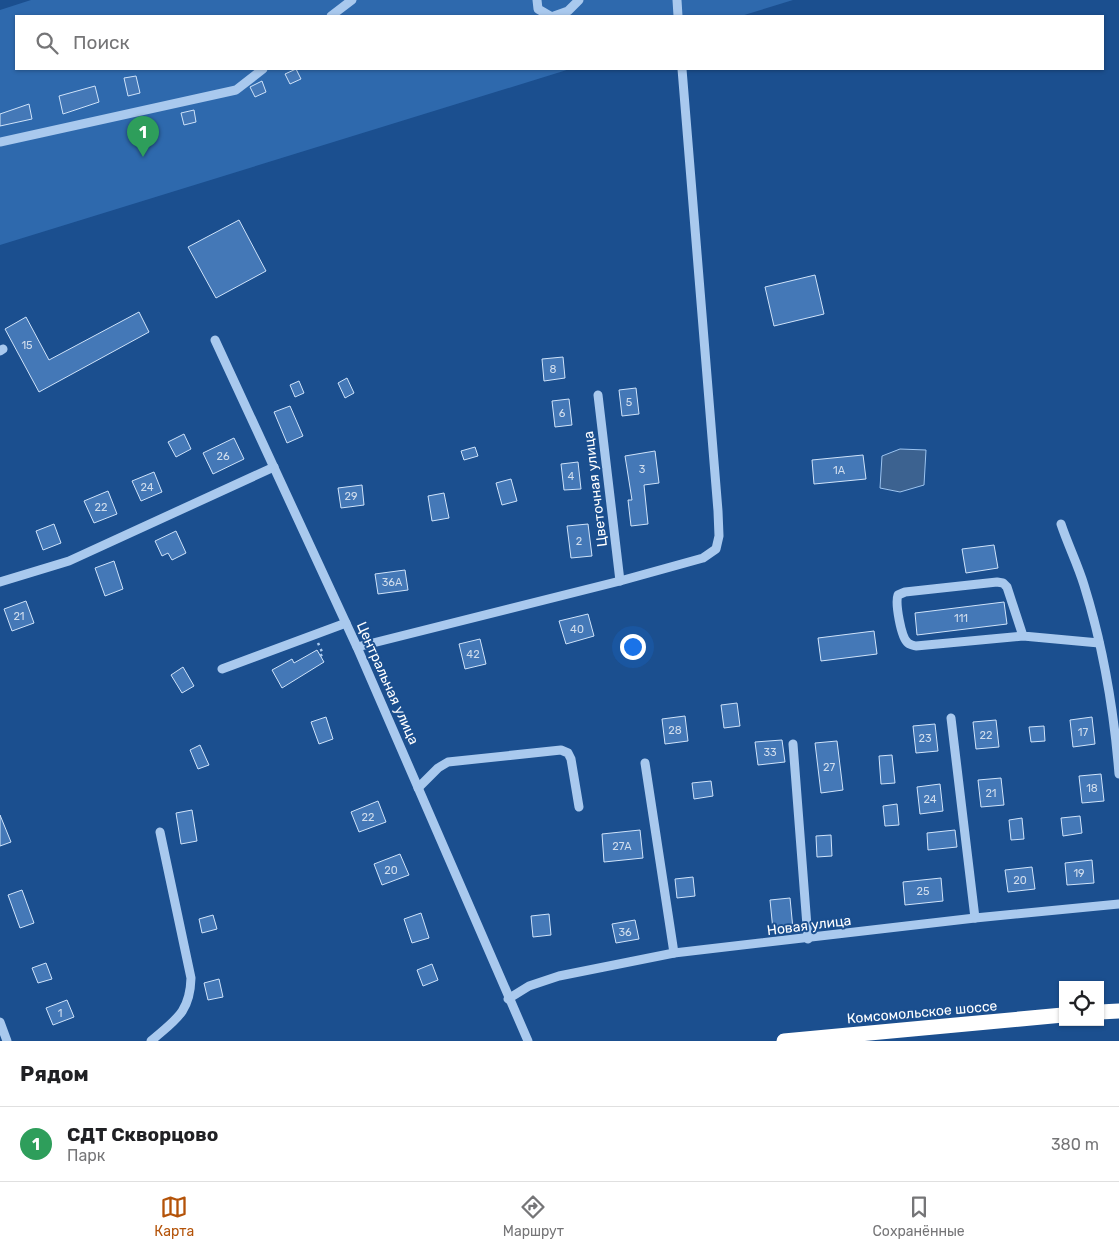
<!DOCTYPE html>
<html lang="ru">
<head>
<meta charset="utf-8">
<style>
  :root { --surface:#fff; --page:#f6f6f6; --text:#202124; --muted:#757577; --line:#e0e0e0; --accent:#b45309 }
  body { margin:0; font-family:Rubik,sans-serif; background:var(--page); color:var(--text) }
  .controls { position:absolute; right:15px; bottom:15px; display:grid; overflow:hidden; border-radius:0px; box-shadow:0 1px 4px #0004 }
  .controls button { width:45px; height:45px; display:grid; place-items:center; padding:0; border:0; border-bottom:1px solid var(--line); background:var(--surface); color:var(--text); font:25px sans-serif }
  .you { position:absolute; left:632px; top:646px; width:18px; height:18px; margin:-12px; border:4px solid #fff; border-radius:50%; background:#1a73e8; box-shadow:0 0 0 8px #1a73e833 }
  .badge { display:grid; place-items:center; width:32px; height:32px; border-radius:50%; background:var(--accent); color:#fff; font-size:16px; font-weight:700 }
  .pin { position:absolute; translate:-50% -41px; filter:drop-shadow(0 1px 2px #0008) }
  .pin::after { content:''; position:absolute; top:26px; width:18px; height:15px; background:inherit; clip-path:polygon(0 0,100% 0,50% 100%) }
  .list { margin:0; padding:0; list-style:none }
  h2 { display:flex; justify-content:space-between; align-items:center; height:65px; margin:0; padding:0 20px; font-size:21px }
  h2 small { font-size:16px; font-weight:400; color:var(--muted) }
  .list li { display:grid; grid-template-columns:32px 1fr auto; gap:15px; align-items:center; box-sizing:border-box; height:75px; padding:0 20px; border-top:1px solid var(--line) }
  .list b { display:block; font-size:19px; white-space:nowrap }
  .list p { margin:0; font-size:16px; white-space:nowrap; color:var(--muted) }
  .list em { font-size:16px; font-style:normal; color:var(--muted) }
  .icon { flex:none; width:28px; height:28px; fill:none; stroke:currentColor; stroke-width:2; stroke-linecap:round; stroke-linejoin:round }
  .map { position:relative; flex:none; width:1119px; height:1041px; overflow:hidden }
  .search { position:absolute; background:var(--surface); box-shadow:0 1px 4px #0004; left:15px; right:15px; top:15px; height:55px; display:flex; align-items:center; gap:12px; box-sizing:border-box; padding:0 18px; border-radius:0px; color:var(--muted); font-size:19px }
  .sheet { height:140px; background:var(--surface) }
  nav { display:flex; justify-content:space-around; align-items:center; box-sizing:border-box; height:70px; border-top:1px solid var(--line); background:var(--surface); font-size:14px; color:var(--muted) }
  nav a { display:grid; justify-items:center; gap:2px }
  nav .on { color:var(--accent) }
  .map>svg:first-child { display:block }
  .green { fill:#2e69ad }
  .water { fill:#3c6290; stroke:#9cc4f0 }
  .building { fill:#4478b7; stroke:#cfe3fa }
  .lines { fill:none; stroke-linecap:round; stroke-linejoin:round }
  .path { stroke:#a9c9ee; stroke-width:2.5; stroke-dasharray:2.5 4; stroke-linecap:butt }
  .minor { stroke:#a9c9ee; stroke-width:9 }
  .highway { stroke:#fff; stroke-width:15 }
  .labels { text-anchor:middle; stroke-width:4; stroke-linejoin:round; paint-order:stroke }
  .number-label { font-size:11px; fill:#d0dded }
  .street-label { font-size:14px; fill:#fff; stroke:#1b4f8f }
</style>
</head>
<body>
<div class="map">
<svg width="1119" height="1041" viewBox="0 0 1119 1041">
  <rect width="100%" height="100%" fill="#1b4f8f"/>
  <path class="green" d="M 31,0 L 793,0 L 741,16 L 16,16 L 16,69 L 570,69 L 0,245 L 0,10 Z"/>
  <path class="water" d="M 900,449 L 926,450 L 924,485 L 900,492 L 880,488 L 882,456 Z"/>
  <g class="building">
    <path d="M 296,69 L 301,79 L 290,84 L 285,74 Z"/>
    <path d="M 136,76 L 140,93 L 128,96 L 124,78 Z"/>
    <path d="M 262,81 L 266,92 L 255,97 L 250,87 Z"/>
    <path d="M 95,86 L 99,102 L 63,114 L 59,96 Z"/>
    <path d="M 29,104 L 32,119 L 0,126 L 0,114 Z"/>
    <path d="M 194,110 L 196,122 L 184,125 L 181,113 Z"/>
    <path d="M 239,220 L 266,271 L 216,298 L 188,247 Z"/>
    <path d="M 815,275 L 824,314 L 774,326 L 765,287 Z"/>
    <path d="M 139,312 L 149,332 L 39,392 L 5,329 L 26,317 L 49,360 Z"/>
    <path d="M 563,357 L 565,378 L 544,381 L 542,359 Z"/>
    <path d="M 347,378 L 354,393 L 345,398 L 338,383 Z"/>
    <path d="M 299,381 L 304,393 L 295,397 L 290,385 Z"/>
    <path d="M 636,388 L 639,414 L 622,416 L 619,390 Z"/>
    <path d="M 569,399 L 572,425 L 555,427 L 552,401 Z"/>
    <path d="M 290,406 L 303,436 L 287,443 L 274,412 Z"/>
    <path d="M 184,434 L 191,449 L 176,457 L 168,442 Z"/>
    <path d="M 234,438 L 244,459 L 213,474 L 203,453 Z"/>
    <path d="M 475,447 L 478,456 L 464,460 L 461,451 Z"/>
    <path d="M 655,451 L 659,483 L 644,485 L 648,524 L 631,526 L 628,500 L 632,500 L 625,456 Z"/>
    <path d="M 863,455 L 866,479 L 814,484 L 812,460 Z"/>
    <path d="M 578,462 L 581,489 L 564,490 L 561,464 Z"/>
    <path d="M 154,472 L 162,492 L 141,501 L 132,481 Z"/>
    <path d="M 511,479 L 517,501 L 502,505 L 496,483 Z"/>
    <path d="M 362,485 L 364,505 L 341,508 L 338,488 Z"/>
    <path d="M 108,491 L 117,514 L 94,523 L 84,501 Z"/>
    <path d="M 444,493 L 449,518 L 432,521 L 428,496 Z"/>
    <path d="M 54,524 L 61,543 L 43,550 L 36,531 Z"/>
    <path d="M 588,524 L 592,556 L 571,558 L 567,526 Z"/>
    <path d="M 176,531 L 186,553 L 172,560 L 168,553 L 162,556 L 155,541 Z"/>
    <path d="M 994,545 L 998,568 L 966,573 L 962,549 Z"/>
    <path d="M 114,561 L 123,589 L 105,596 L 95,568 Z"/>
    <path d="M 405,570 L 408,590 L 378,594 L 375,574 Z"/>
    <path d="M 26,601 L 34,623 L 12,631 L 4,609 Z"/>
    <path d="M 1004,602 L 1007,624 L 917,635 L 915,613 Z"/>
    <path d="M 588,614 L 594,636 L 566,644 L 559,621 Z"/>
    <path d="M 874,631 L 877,654 L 821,661 L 818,638 Z"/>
    <path d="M 480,639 L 486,664 L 465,669 L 459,644 Z"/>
    <path d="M 317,650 L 324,662 L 282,688 L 272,670 L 292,659 L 294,663 Z"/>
    <path d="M 183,667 L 194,686 L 182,693 L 171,675 Z"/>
    <path d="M 737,703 L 740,726 L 724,728 L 721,705 Z"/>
    <path d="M 685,716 L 688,741 L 665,744 L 662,719 Z"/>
    <path d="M 326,717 L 333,739 L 319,744 L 311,722 Z"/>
    <path d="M 1092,717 L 1095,744 L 1073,747 L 1070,720 Z"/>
    <path d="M 996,720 L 999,747 L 976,749 L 973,722 Z"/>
    <path d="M 935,724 L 938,751 L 916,753 L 913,726 Z"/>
    <path d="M 1044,726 L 1045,741 L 1031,742 L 1029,727 Z"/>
    <path d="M 782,740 L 785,762 L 758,765 L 755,742 Z"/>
    <path d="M 837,741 L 843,790 L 821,793 L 815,743 Z"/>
    <path d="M 200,745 L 209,765 L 198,769 L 190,750 Z"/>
    <path d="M 892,755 L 895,783 L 881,784 L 879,756 Z"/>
    <path d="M 1101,774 L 1104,801 L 1082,803 L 1079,776 Z"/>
    <path d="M 1001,778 L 1004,805 L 981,807 L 978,780 Z"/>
    <path d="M 711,781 L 713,796 L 694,799 L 692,783 Z"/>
    <path d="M 940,784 L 943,811 L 920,814 L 917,787 Z"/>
    <path d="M 378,801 L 386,822 L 359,832 L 351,812 Z"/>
    <path d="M 897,804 L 899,825 L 885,826 L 883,806 Z"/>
    <path d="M 192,810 L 197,841 L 181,844 L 176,813 Z"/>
    <path d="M 0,815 L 11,842 L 0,846 Z"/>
    <path d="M 1080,816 L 1082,833 L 1063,836 L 1061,818 Z"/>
    <path d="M 1022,818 L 1024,839 L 1011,840 L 1009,820 Z"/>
    <path d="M 640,830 L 643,858 L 604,862 L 602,834 Z"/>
    <path d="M 955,830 L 957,847 L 928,850 L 927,833 Z"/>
    <path d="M 831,835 L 832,856 L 817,857 L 816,836 Z"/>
    <path d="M 400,854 L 409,875 L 382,885 L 374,864 Z"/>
    <path d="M 1092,860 L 1094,883 L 1067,885 L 1065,863 Z"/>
    <path d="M 1032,867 L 1035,889 L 1008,892 L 1005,870 Z"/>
    <path d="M 693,877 L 695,896 L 677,898 L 675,879 Z"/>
    <path d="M 941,878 L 943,901 L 905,905 L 903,882 Z"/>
    <path d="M 22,890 L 34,923 L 20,928 L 8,895 Z"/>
    <path d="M 790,898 L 793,929 L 773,930 L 770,900 Z"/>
    <path d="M 421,913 L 429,938 L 412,943 L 404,919 Z"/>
    <path d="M 549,914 L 551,935 L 533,937 L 531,916 Z"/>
    <path d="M 213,915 L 217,929 L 202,933 L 199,919 Z"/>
    <path d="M 635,920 L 639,939 L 616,943 L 612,924 Z"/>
    <path d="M 46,963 L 52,979 L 38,983 L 32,968 Z"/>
    <path d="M 432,964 L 438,980 L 423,986 L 417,970 Z"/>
    <path d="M 219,979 L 223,997 L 208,1000 L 204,983 Z"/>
    <path d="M 67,1000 L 74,1017 L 53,1025 L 46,1008 Z"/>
  </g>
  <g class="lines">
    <path class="path" d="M 318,643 L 323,654 L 320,656"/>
    <g class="minor">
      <path d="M 537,0 L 538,9 L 550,16"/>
      <path d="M 677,0 L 678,16"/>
      <path d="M 331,16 L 352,0"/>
      <path d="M 554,16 L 568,11 L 579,0"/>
      <path d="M 0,142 L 236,90 L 263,69"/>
      <path d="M 215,340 L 357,647 L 528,1041"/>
      <path d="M 0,351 L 3,349"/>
      <path d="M 598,395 L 620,581"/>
      <path d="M 1061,524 C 1068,545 1078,565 1084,585 C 1103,646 1114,711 1119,774"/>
      <path d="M 0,582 L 69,561 L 274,467"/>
      <path d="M 1023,636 L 1007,587 L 1003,583 L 997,582 L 905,592 L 898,595 C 895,603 901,638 908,643 C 909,644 914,646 916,646 L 1023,636 L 1099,643"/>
      <path d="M 357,647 L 620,581 L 703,558 L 716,549 L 719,536 L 718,511 L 682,69"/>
      <path d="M 222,669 L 346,623"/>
      <path d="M 951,718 L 975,918"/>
      <path d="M 793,744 L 808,939"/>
      <path d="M 645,763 L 674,953"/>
      <path d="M 418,788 L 438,768 L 448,762 L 561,750 L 568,753 L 571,759 L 579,807"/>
      <path d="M 508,999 L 529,986 L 559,976 L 674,953 L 975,918 L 1119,904"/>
      <path d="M 0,1022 L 7,1041"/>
      <path d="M 151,1041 C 175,1020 190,1013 191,978 L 160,832"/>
    </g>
    <g class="highway">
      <path d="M 1100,1012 L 1119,1011"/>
      <path d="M 784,1041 L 1063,1015"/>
    </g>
  </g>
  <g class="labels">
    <g class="number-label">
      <text x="27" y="349">15</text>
      <text x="553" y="373">8</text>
      <text x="629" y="406">5</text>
      <text x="562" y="417">6</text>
      <text x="223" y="460">26</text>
      <text x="642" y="473">3</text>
      <text x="839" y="474">1А</text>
      <text x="571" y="480">4</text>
      <text x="147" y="491">24</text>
      <text x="351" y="500">29</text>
      <text x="101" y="511">22</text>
      <text x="579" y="545">2</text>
      <text x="392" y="586">36А</text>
      <text x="19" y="620">21</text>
      <text x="961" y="622">111</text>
      <text x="577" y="633">40</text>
      <text x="473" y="658">42</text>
      <text x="675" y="734">28</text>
      <text x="1083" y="736">17</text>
      <text x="986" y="739">22</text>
      <text x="925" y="742">23</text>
      <text x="770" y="756">33</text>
      <text x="829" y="771">27</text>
      <text x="1092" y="792">18</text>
      <text x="991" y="797">21</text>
      <text x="930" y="803">24</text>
      <text x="368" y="821">22</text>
      <text x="622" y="850">27А</text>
      <text x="391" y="874">20</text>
      <text x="1079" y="877">19</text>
      <text x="1020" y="884">20</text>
      <text x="923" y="895">25</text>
      <text x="625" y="936">36</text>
      <text x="60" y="1017">1</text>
    </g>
    <g class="street-label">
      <text transform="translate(595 489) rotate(-97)" y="5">Цветочная улица</text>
      <text transform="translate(388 683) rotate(66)" y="5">Центральная улица</text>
      <text transform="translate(809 925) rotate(-7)" y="5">Новая улица</text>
      <text transform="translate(922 1012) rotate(-5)" y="5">Комсомольское шоссе</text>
    </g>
  </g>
</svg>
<div class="controls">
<button><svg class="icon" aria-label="locate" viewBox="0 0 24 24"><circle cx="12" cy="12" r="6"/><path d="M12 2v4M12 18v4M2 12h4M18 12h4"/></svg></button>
</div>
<div class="you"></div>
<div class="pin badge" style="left:143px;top:157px;background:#2e9e5b">1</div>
<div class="search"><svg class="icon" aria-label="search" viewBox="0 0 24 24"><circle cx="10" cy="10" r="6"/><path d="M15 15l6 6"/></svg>Поиск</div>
</div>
<section class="sheet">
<h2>Рядом<small></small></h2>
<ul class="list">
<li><span class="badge" style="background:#2e9e5b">1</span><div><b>СДТ Скворцово</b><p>Парк</p></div><em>380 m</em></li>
</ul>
</section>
<nav>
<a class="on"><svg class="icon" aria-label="map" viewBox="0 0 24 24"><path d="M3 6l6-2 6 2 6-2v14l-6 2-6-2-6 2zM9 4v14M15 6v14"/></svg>Карта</a>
<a><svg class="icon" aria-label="directions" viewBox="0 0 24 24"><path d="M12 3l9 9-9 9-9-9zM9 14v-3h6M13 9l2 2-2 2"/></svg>Маршрут</a>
<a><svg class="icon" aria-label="saved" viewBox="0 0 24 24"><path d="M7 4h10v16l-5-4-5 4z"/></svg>Сохранённые</a>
</nav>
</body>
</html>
